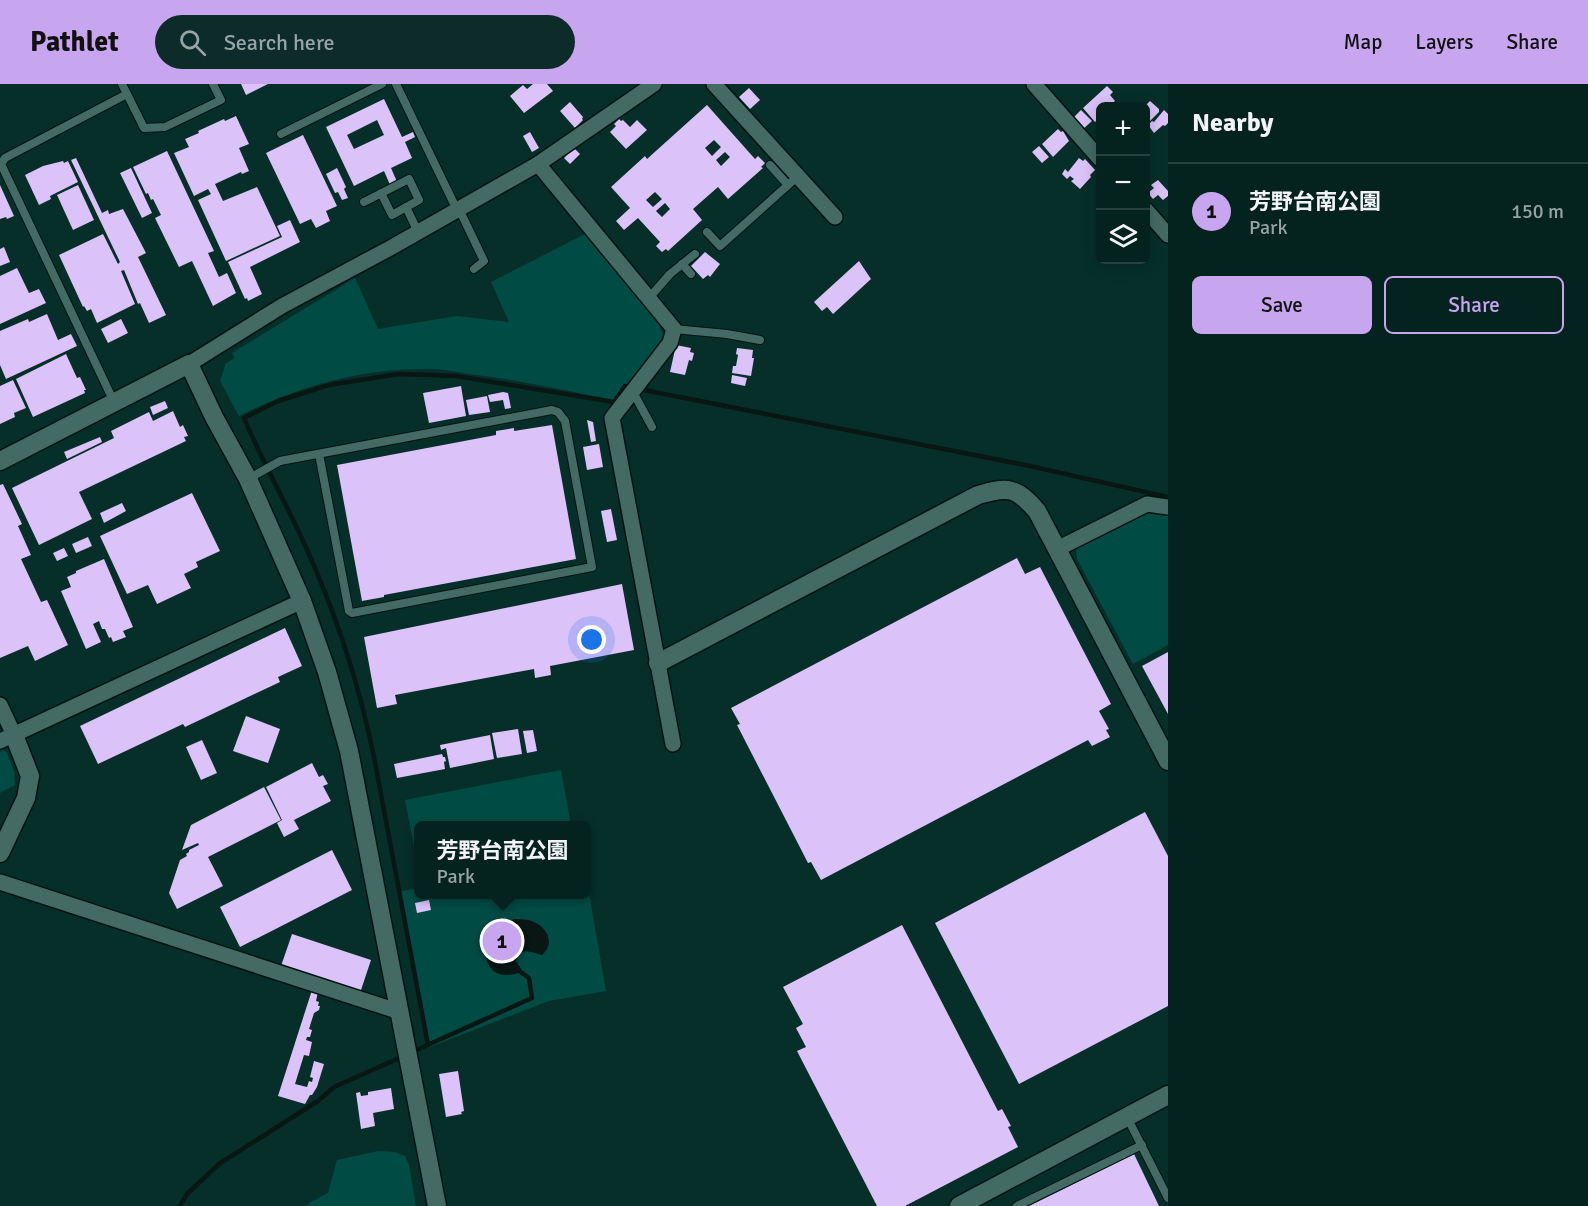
<!DOCTYPE html>
<html lang="en">
<head>
<meta charset="utf-8">
<style>
  :root { --surface:#04231f; --page:#0d2b28; --text:#f1f3f6; --muted:#97a4a4; --line:#25403d; --accent:#c8a6ef }
  body { margin:0; font-family:Signika,"Noto Sans JP",sans-serif; background:var(--page); color:var(--text) }
  .controls { position:absolute; right:18px; top:18px; display:grid; overflow:hidden; border-radius:9px; box-shadow:0 3px 15px #0003 }
  .controls button { width:54px; height:54px; display:grid; place-items:center; padding:0; border:0; border-bottom:2px solid var(--line); background:var(--surface); color:var(--text); font:30px sans-serif }
  .you { position:absolute; left:592px; top:556px; width:21px; height:21px; margin:-15px; border:4px solid #fff; border-radius:50%; background:#1a73e8; box-shadow:0 0 0 9px #1a73e833 }
  .badge { display:grid; place-items:center; width:39px; height:39px; border-radius:50%; background:var(--accent); color:#111; font-size:20px; font-weight:700 }
  .pin { position:absolute; translate:-50% -50%; border:3px solid #fff; box-shadow:0 2px 6px #0006 }
  .popup { position:absolute; left:414px; top:737px; width:177px; height:78px; box-sizing:border-box; display:grid; place-content:center; border-radius:9px; background:var(--surface); filter:drop-shadow(0 2px 4px #0005); font-size:20px; white-space:nowrap; color:var(--muted) }
  .popup b { font-size:22px; color:var(--text) }
  .popup::after { content:''; position:absolute; left:50%; top:100%; margin-left:-12px; border:12px solid transparent; border-top-color:var(--surface) }
  .list { margin:0; padding:0; list-style:none }
  h2 { display:flex; justify-content:space-between; align-items:center; height:78px; margin:0; padding:0 24px; font-size:26px }
  h2 small { font-size:20px; font-weight:400; color:var(--muted) }
  .list li { display:grid; grid-template-columns:39px 1fr auto; gap:18px; align-items:center; box-sizing:border-box; height:96px; padding:0 24px; border-top:2px solid var(--line) }
  .list b { display:block; font-size:22px; white-space:nowrap }
  .list p { margin:0; font-size:20px; white-space:nowrap; color:var(--muted) }
  .list em { font-size:20px; font-style:normal; color:var(--muted) }
  .actions { display:flex; gap:12px; padding:18px 24px }
  .actions a { flex:1; padding:14px 0; border:2px solid var(--accent); border-radius:9px; text-align:center; font-size:21px; color:var(--accent) }
  .actions .main { background:var(--accent); color:#111 }
  .icon { flex:none; width:33px; height:33px; fill:none; stroke:currentColor; stroke-width:2; stroke-linecap:round; stroke-linejoin:round }
  .map { position:relative; flex:none; width:1168px; height:1122px; overflow:hidden }
  header { display:flex; align-items:center; gap:36px; box-sizing:border-box; height:84px; padding:0 30px; background:var(--accent); color:#111 }
  header strong { font-size:28px }
  nav { display:flex; gap:33px; margin-inline-start:auto; font-size:21px }
  .search { width:420px; height:54px; background:var(--page); display:flex; align-items:center; gap:15px; box-sizing:border-box; padding:0 21px; border-radius:33px; color:var(--muted); font-size:22px }
  main { display:flex }
  aside { flex:1; background:var(--surface) }
  .map>svg:first-child { display:block }
  .green { fill:#004c44 }
  .water { fill:#081614 }
  .lines { fill:none; stroke-linecap:round; stroke-linejoin:round }
  .stream { stroke:#081614; stroke-width:4.5 }
  .building { fill:#dbc2f9; fill-rule:evenodd }
  .lane-casing { stroke:#001512; stroke-width:10 }
  .street-casing { stroke:#001512; stroke-width:18 }
  .secondary-casing { stroke:#001512; stroke-width:21 }
  .lane { stroke:#446a64; stroke-width:8 }
  .street { stroke:#446a64; stroke-width:15 }
  .secondary { stroke:#446a64; stroke-width:18 }
</style>
</head>
<body>
<header>
<strong>Pathlet</strong>
<div class="search"><svg class="icon" aria-label="search" viewBox="0 0 24 24"><circle cx="10" cy="10" r="6"/><path d="M15 15l6 6"/></svg>Search here</div>
<nav><a>Map</a><a>Layers</a><a>Share</a></nav>
</header>
<main>
<div class="map">
<svg width="1168" height="1122" viewBox="0 0 1168 1122">
  <rect width="100%" height="100%" fill="#062f29"/>
  <g class="green">
    <path d="M 585,150 L 656,234 L 664,253 L 618,317 C 569,307 520,296 470,290 C 455,288 439,284 424,285 C 359,285 297,303 239,332 L 220,297 L 226,279 L 235,274 L 232,269 L 355,194 L 378,245 L 457,232 L 509,238 L 491,198 Z"/>
    <path d="M 1148,424 L 1168,428 L 1168,561 L 1133,580 L 1077,475 L 1076,463 Z"/>
    <path d="M 3,666 L 7,668 L 14,687 L 15,701 L 0,709 L 0,668 Z"/>
    <path d="M 561,686 L 571,741 L 418,742 L 418,784 L 405,716 Z"/>
    <path d="M 586,792 L 606,907 L 549,917 L 427,964 L 398,808 L 418,804 L 418,810 L 586,810 Z"/>
    <path d="M 378,1067 L 395,1068 L 405,1072 L 409,1081 L 416,1122 L 308,1122 L 309,1119 L 328,1109 L 337,1076 Z"/>
  </g>
  <path class="water" d="M 514,835 C 521,835 528,835 534,838 C 548,844 555,860 542,871 C 530,868 521,862 516,877 L 521,885 L 521,888 C 481,904 472,853 514,835 Z"/>
  <g class="lines">
    <g class="stream">
      <path d="M 639,305 L 1030,382 L 1168,413"/>
      <path d="M 428,961 L 374,673 C 359,599 335,527 304,459 C 285,417 262,377 244,334 L 278,317 L 329,301 L 398,290 L 456,292 L 614,318 L 625,302 L 631,303"/>
      <path d="M 412,968 L 532,914 L 529,894 L 518,886"/>
      <path d="M 180,1122 L 187,1110 L 219,1080 L 318,1017 L 334,1003 L 404,972"/>
    </g>
  </g>
  <g class="building">
    <path d="M 241,0 L 268,0 L 246,11 Z"/>
    <path d="M 533,0 L 547,0 L 553,7 L 524,29 L 510,12 L 523,1 L 527,5 Z"/>
    <path d="M 1107,2 L 1113,8 L 1110,11 L 1115,17 L 1109,22 L 1100,22 L 1100,33 L 1095,38 L 1083,24 Z"/>
    <path d="M 749,4 L 760,16 L 750,25 L 739,13 Z"/>
    <path d="M 384,15 L 402,53 L 413,48 L 415,53 L 405,58 L 412,74 L 391,84 L 398,100 L 391,103 L 384,87 L 354,102 L 326,43 ZM 377,36 L 384,51 L 354,65 L 347,51 Z"/>
    <path d="M 1150,17 L 1159,25 L 1159,28 L 1146,41 L 1146,21 Z"/>
    <path d="M 570,18 L 583,33 L 582,35 L 583,36 L 575,44 L 560,27 Z"/>
    <path d="M 707,21 L 755,75 L 758,72 L 765,79 L 761,83 L 763,84 L 728,115 L 718,103 L 693,125 L 702,136 L 668,167 L 666,165 L 662,168 L 656,162 L 660,158 L 638,134 L 624,146 L 616,137 L 630,124 L 611,103 L 645,72 L 647,75 ZM 714,56 L 721,63 L 712,72 L 705,64 ZM 725,68 L 730,73 L 721,82 L 716,76 ZM 655,108 L 662,115 L 653,123 L 646,116 ZM 665,119 L 670,125 L 662,133 L 656,127 Z"/>
    <path d="M 1081,26 L 1092,37 L 1082,46 L 1072,35 Z"/>
    <path d="M 1164,26 L 1168,30 L 1168,39 L 1165,42 L 1163,41 L 1154,49 L 1148,41 L 1152,37 L 1154,38 Z"/>
    <path d="M 236,32 L 249,60 L 239,64 L 249,87 L 242,90 L 241,88 L 215,100 L 223,117 L 257,103 L 280,152 L 226,177 L 198,116 L 211,110 L 208,105 L 194,112 L 174,69 L 189,63 L 185,55 L 199,49 L 198,47 L 224,35 L 225,37 Z"/>
    <path d="M 619,35 L 621,37 L 623,36 L 630,43 L 637,36 L 647,46 L 626,65 L 610,48 L 616,42 L 614,40 Z"/>
    <path d="M 1058,45 L 1061,48 L 1063,47 L 1069,57 L 1053,73 L 1042,60 Z"/>
    <path d="M 530,48 L 539,64 L 532,68 L 523,52 Z"/>
    <path d="M 303,51 L 337,122 L 326,127 L 330,137 L 316,144 L 311,135 L 300,140 L 266,69 Z"/>
    <path d="M 1039,62 L 1049,73 L 1042,79 L 1032,68 Z"/>
    <path d="M 574,64 L 580,70 L 570,80 L 564,74 Z"/>
    <path d="M 167,67 L 214,167 L 208,169 L 219,193 L 227,189 L 236,209 L 213,222 L 192,177 L 179,183 L 155,134 L 161,131 L 153,115 L 151,116 L 148,109 L 146,110 L 133,83 Z"/>
    <path d="M 76,74 L 102,129 L 108,126 L 109,130 L 123,125 L 146,169 L 138,173 L 166,231 L 149,239 L 140,219 L 138,220 L 124,186 L 121,187 L 135,220 L 97,239 L 91,225 L 87,227 L 84,222 L 83,223 L 59,171 L 103,150 L 118,180 L 120,178 L 71,76 Z"/>
    <path d="M 1079,74 L 1083,77 L 1085,75 L 1095,86 L 1090,91 L 1091,93 L 1080,105 L 1071,97 L 1074,95 L 1070,92 L 1067,95 L 1062,90 L 1065,85 L 1068,88 Z"/>
    <path d="M 63,77 L 64,79 L 68,77 L 78,98 L 50,112 L 51,115 L 39,121 L 25,91 L 43,82 Z"/>
    <path d="M 131,84 L 152,129 L 142,134 L 120,89 Z"/>
    <path d="M 337,84 L 346,103 L 344,105 L 348,114 L 342,116 L 338,108 L 335,109 L 326,90 Z"/>
    <path d="M 1158,96 L 1168,107 L 1168,112 L 1163,116 L 1158,111 L 1153,115 L 1148,109 L 1154,104 L 1151,101 Z"/>
    <path d="M 0,101 L 14,132 L 7,135 L 6,133 L 0,135 Z"/>
    <path d="M 78,101 L 94,136 L 73,146 L 57,111 Z"/>
    <path d="M 290,136 L 300,158 L 250,183 L 262,210 L 248,217 L 247,214 L 245,215 L 228,178 L 282,153 L 277,142 Z"/>
    <path d="M 4,163 L 10,178 L 0,182 L 0,165 Z"/>
    <path d="M 705,168 L 720,180 L 710,193 L 708,191 L 703,195 L 691,182 Z"/>
    <path d="M 859,177 L 871,195 L 833,230 L 827,223 L 822,227 L 814,218 Z"/>
    <path d="M 17,184 L 29,209 L 39,205 L 46,219 L 0,240 L 0,192 Z"/>
    <path d="M 47,230 L 58,256 L 71,250 L 77,262 L 6,295 L 0,281 L 0,247 L 28,235 L 29,238 Z"/>
    <path d="M 121,235 L 128,249 L 108,259 L 101,245 Z"/>
    <path d="M 676,261 L 691,264 L 690,268 L 694,269 L 692,277 L 689,276 L 685,291 L 670,288 Z"/>
    <path d="M 737,264 L 753,266 L 752,274 L 754,274 L 751,292 L 732,289 L 733,282 L 736,282 L 738,271 L 736,270 Z"/>
    <path d="M 66,270 L 77,294 L 80,293 L 86,306 L 84,306 L 85,309 L 33,333 L 16,295 Z"/>
    <path d="M 732,291 L 747,294 L 745,302 L 731,299 Z"/>
    <path d="M 13,296 L 26,324 L 14,329 L 15,333 L 0,340 L 0,302 Z"/>
    <path d="M 461,302 L 466,332 L 429,339 L 423,309 Z"/>
    <path d="M 503,308 L 508,309 L 511,324 L 505,325 L 503,316 L 490,318 L 488,311 Z"/>
    <path d="M 487,312 L 490,328 L 469,331 L 466,316 Z"/>
    <path d="M 165,317 L 168,324 L 153,331 L 150,323 Z"/>
    <path d="M 173,327 L 180,343 L 183,341 L 188,352 L 184,353 L 186,357 L 79,408 L 92,435 L 39,461 L 12,404 L 114,354 L 111,347 L 149,328 L 153,337 Z"/>
    <path d="M 587,336 L 593,338 L 596,357 L 591,358 Z"/>
    <path d="M 552,341 L 576,475 L 384,511 L 384,513 L 362,517 L 337,381 L 496,351 L 496,347 L 514,344 L 514,347 Z"/>
    <path d="M 100,353 L 102,358 L 67,375 L 64,368 Z"/>
    <path d="M 599,360 L 603,383 L 587,386 L 583,363 Z"/>
    <path d="M 3,400 L 22,440 L 18,442 L 31,471 L 21,475 L 41,518 L 47,516 L 68,561 L 35,577 L 28,562 L 0,574 L 0,401 Z"/>
    <path d="M 192,409 L 220,467 L 196,478 L 198,483 L 184,490 L 191,504 L 157,520 L 148,501 L 127,510 L 100,452 Z"/>
    <path d="M 122,419 L 126,427 L 104,439 L 100,429 Z"/>
    <path d="M 611,425 L 617,456 L 607,458 L 601,427 Z"/>
    <path d="M 88,453 L 92,462 L 76,469 L 72,460 Z"/>
    <path d="M 64,464 L 68,472 L 57,477 L 53,469 Z"/>
    <path d="M 1017,474 L 1025,490 L 1040,483 L 1111,620 L 1099,627 L 1109,645 L 1106,646 L 1110,653 L 1092,662 L 1088,656 L 821,796 L 811,778 L 808,779 L 737,641 L 740,640 L 731,624 Z"/>
    <path d="M 104,475 L 133,543 L 123,547 L 126,553 L 113,558 L 111,553 L 109,554 L 105,545 L 102,545 L 99,537 L 93,540 L 101,558 L 86,565 L 61,507 L 71,503 L 67,493 L 76,489 L 76,487 Z"/>
    <path d="M 622,500 L 634,566 L 550,582 L 551,591 L 535,594 L 534,585 L 395,611 L 397,620 L 377,624 L 364,553 Z"/>
    <path d="M 285,544 L 302,582 L 278,593 L 280,598 L 185,643 L 183,640 L 98,680 L 80,642 Z"/>
    <path d="M 1168,568 L 1168,630 L 1142,582 Z"/>
    <path d="M 246,632 L 280,645 L 268,679 L 233,667 Z"/>
    <path d="M 518,645 L 522,670 L 497,674 L 492,649 Z"/>
    <path d="M 533,646 L 537,667 L 527,669 L 523,647 Z"/>
    <path d="M 490,651 L 494,675 L 450,684 L 446,664 L 441,666 L 440,661 Z"/>
    <path d="M 202,656 L 217,689 L 201,696 L 186,663 Z"/>
    <path d="M 442,670 L 443,673 L 445,673 L 446,677 L 444,678 L 445,685 L 397,694 L 394,680 Z"/>
    <path d="M 312,679 L 319,693 L 323,691 L 328,700 L 323,702 L 331,717 L 294,736 L 299,745 L 284,753 L 277,739 L 282,736 L 266,703 Z"/>
    <path d="M 264,703 L 281,736 L 208,773 L 223,802 L 177,825 L 169,809 L 180,776 L 187,772 L 186,770 L 189,768 L 189,766 L 199,761 L 198,759 L 182,766 L 191,741 Z"/>
    <path d="M 1145,728 L 1168,772 L 1168,922 L 1019,1000 L 935,839 Z"/>
    <path d="M 332,766 L 352,806 L 240,863 L 220,823 Z"/>
    <path d="M 429,816 L 431,826 L 417,829 L 415,819 Z"/>
    <path d="M 902,841 L 998,1027 L 1002,1025 L 1011,1042 L 1008,1043 L 1018,1063 L 905,1122 L 877,1122 L 797,967 L 806,963 L 796,944 L 803,940 L 783,903 Z"/>
    <path d="M 292,850 L 371,876 L 360,909 L 281,882 Z"/>
    <path d="M 312,906 L 318,908 L 316,917 L 319,918 L 318,922 L 320,922 L 319,926 L 314,929 L 309,945 L 312,946 L 310,953 L 307,953 L 306,956 L 312,958 L 309,972 L 304,971 L 295,1000 L 307,1003 L 309,997 L 312,998 L 313,994 L 310,993 L 314,977 L 324,980 L 317,1003 L 312,1011 L 310,1011 L 305,1020 L 278,1012 Z"/>
    <path d="M 458,987 L 464,1027 L 461,1028 L 462,1030 L 446,1033 L 439,990 Z"/>
    <path d="M 391,1004 L 394,1025 L 373,1029 L 375,1042 L 361,1045 L 356,1009 L 360,1008 L 361,1012 L 368,1011 L 368,1008 Z"/>
    <path d="M 1134,1070 L 1159,1122 L 1029,1122 Z"/>
  </g>
  <g class="lines">
    <g class="lane-casing">
      <g id="lane">
        <path d="M 122,0 L 144,44 L 165,43 L 221,16 L 213,0"/>
        <path d="M 396,0 L 457,126"/>
        <path d="M 281,50 L 382,0"/>
        <path d="M 770,81 L 788,101"/>
        <path d="M 364,118 L 409,95 L 419,116 L 392,131 L 381,109"/>
        <path d="M 406,123 L 418,148"/>
        <path d="M 459,125 L 484,177 L 474,185"/>
        <path d="M 707,148 L 720,162 L 798,92"/>
        <path d="M 682,180 L 691,190"/>
        <path d="M 649,214 L 670,190 L 695,170"/>
        <path d="M 674,245 L 727,250 L 760,256"/>
        <path d="M 633,308 L 652,343"/>
        <path d="M 114,318 L 1,80 L 5,74 L 127,10"/>
        <path d="M 248,395 L 280,377 L 552,326 L 558,328 L 565,337 L 592,483 L 352,529 L 349,527 L 319,370"/>
        <path d="M 1127,1033 L 1168,1114"/>
        <path d="M 1017,1122 L 1142,1061"/>
      </g>
    </g>
    <g class="street-casing">
      <g id="street">
        <path d="M 714,0 L 835,133"/>
        <path d="M 1034,0 L 1100,75"/>
        <path d="M 538,80 L 674,245 L 670,259 L 612,334 L 673,660"/>
        <path d="M 1146,126 L 1168,151"/>
        <path d="M 189,280 L 282,222 L 392,163 L 538,80 L 654,0"/>
        <path d="M 1057,465 L 1147,420 L 1168,423"/>
        <path d="M 0,621 L 14,651"/>
        <path d="M 0,657 L 302,517"/>
        <path d="M 0,798 L 400,928"/>
      </g>
    </g>
    <g class="secondary-casing">
      <g id="secondary">
        <path d="M 0,377 L 189,280 L 214,333 L 248,395 L 302,517 L 327,588 L 349,667 L 437,1122"/>
        <path d="M 658,579 L 978,411 C 1008,402 1016,403 1037,427 L 1168,677"/>
        <path d="M 0,769 L 26,714 L 30,692 L 14,651"/>
        <path d="M 959,1122 L 1168,1011"/>
      </g>
    </g>
    <use href="#lane" class="lane"/>
    <use href="#street" class="street"/>
    <use href="#secondary" class="secondary"/>
  </g>
</svg>
<div class="controls">
<button>+</button>
<button>−</button>
<button><svg class="icon" aria-label="layers" viewBox="0 0 24 24"><path d="M12 4l9 5-9 5-9-5zM3 14l9 5 9-5"/></svg></button>
</div>
<div class="you"></div>
<div class="pin badge" style="left:502px;top:857px">1</div>
<div class="popup"><b>芳野台南公園</b>Park</div>
</div>
<aside>
<h2>Nearby<small></small></h2>
<ul class="list">
<li><span class="badge">1</span><div><b>芳野台南公園</b><p>Park</p></div><em>150 m</em></li>
</ul>
<div class="actions"><a class="main">Save</a><a>Share</a></div>
</aside>
</main>
</body>
</html>
